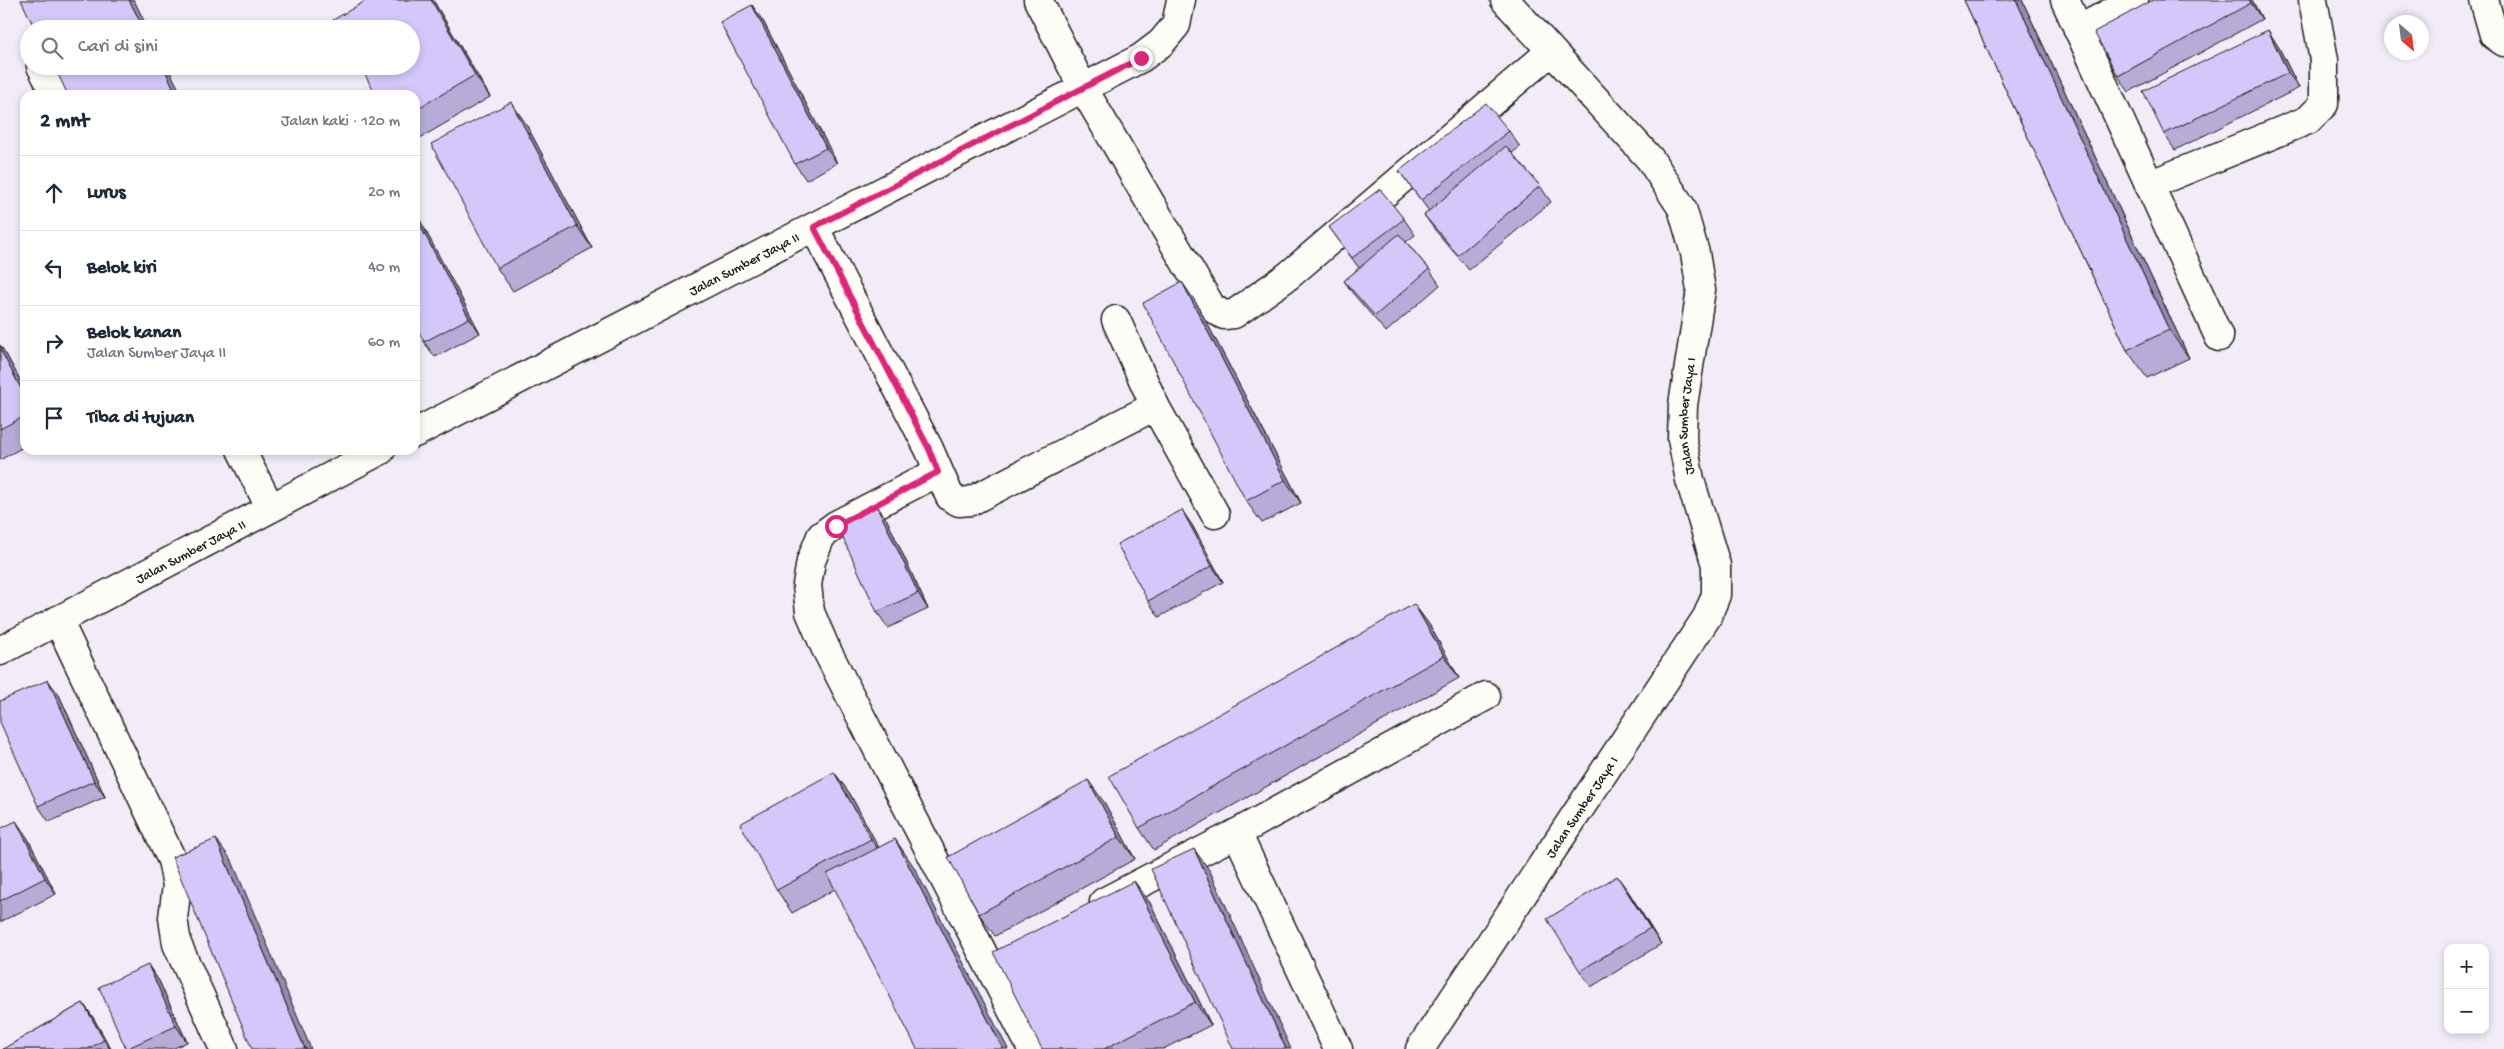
<!DOCTYPE html>
<html lang="id">
<head>
<meta charset="utf-8">
<style>
  :root { --surface:#fff; --page:#f6f6f7; --text:#1f2937; --muted:#747a83; --line:#e0e1e3 }
  body { margin:0; font-family:"Gochi Hand",sans-serif; background:var(--page); color:var(--text) }
  .controls { position:absolute; right:15px; bottom:15px; display:grid; overflow:hidden; border-radius:10px; box-shadow:0 2px 8px #0003 }
  .controls button { width:45px; height:45px; display:grid; place-items:center; padding:0; border:0; border-bottom:1px solid var(--line); background:var(--surface); color:var(--text); font:25px sans-serif }
  .compass { position:absolute; left:2384px; top:15px; width:45px; height:45px; border-radius:50%; background:var(--surface); box-shadow:0 2px 8px #0003; rotate:152deg }
  .stop { position:absolute; width:15px; height:15px; margin:-11px; border:4px solid #db2777; border-radius:50%; background:#fff }
  .stop.end { background:#db2777; border-color:#fff; box-shadow:0 1px 5px #0008 }
  .list { margin:0; padding:0; list-style:none }
  h2 { display:flex; justify-content:space-between; align-items:center; height:65px; margin:0; padding:0 20px; font-size:21px }
  h2 small { font-size:16px; font-weight:400; color:var(--muted) }
  .list li { display:grid; grid-template-columns:32px 1fr auto; gap:15px; align-items:center; box-sizing:border-box; height:75px; padding:0 20px; border-top:1px solid var(--line) }
  .list b { display:block; font-size:19px; white-space:nowrap }
  .list p { margin:0; font-size:16px; white-space:nowrap; color:var(--muted) }
  .list em { font-size:16px; font-style:normal; color:var(--muted) }
  .icon { flex:none; width:28px; height:28px; fill:none; stroke:currentColor; stroke-width:2; stroke-linecap:round; stroke-linejoin:round }
  .map { position:relative; flex:none; width:2504px; height:1049px; overflow:hidden }
  .search { position:absolute; background:var(--surface); box-shadow:0 2px 8px #0003; left:20px; top:20px; width:400px; height:55px; display:flex; align-items:center; gap:12px; box-sizing:border-box; padding:0 18px; border-radius:28px; color:var(--muted); font-size:19px }
  .panel { position:absolute; background:var(--surface); box-shadow:0 2px 8px #0003; left:20px; top:90px; width:400px; height:365px; border-radius:15px }
  .map>svg:first-child { display:block }
  .lines { fill:none; stroke-linecap:round; stroke-linejoin:round }
  .minor-casing { stroke:#1c1c1c; stroke-width:31 }
  .minor { stroke:#fdfcf7; stroke-width:28 }
  .wall { fill:#b6acd7; stroke:#1c1c1c }
  .shaded-wall { fill:#948caf; stroke:#1c1c1c }
  .building { fill:#d4c8fa; stroke:#1c1c1c }
  .route { stroke:#db2777; stroke-width:6 }
  .labels { text-anchor:middle; stroke-width:4; stroke-linejoin:round; paint-order:stroke }
  .street-label { font-size:14px; fill:#1c1c1c; stroke:#fdfcf7 }
</style>
</head>
<body>
<div class="map">
<svg width="2504" height="1049" viewBox="0 0 2504 1049">
  <rect width="100%" height="100%" fill="#f1ecf8"/>
  <filter id="ink" filterUnits="userSpaceOnUse"><feTurbulence type="fractalNoise" baseFrequency=".02" numOctaves="2"/><feDisplacementMap in="SourceGraphic" scale="10" xChannelSelector="R" yChannelSelector="G"/><feConvolveMatrix kernelMatrix="1 2 1 2 8 2 1 2 1" color-interpolation-filters="sRGB"/></filter>
  <g filter="url(#ink)">
    <g class="lines">
      <g class="minor-casing">
        <g id="minor">
          <path d="M 1038,0 L 1083,88 L 1212,308 L 1224,315 L 1234,314 L 1288,276 L 1550,52"/>
          <path d="M 2065,0 L 2219,337"/>
          <path d="M 2484,0 L 2494,35 L 2504,42"/>
          <path d="M 2078,30 L 2134,0"/>
          <path d="M 41,66 L 56,95"/>
          <path d="M 2149,185 L 2308,120 L 2324,104 L 2324,60 L 2313,0"/>
          <path d="M 814,227 L 929,449 L 950,497 L 959,502 L 971,501 L 1155,406 L 1116,320"/>
          <path d="M 1155,406 L 1215,514"/>
          <path id="s1" d="M 415,433 L 1141,58 L 1161,43 L 1176,25 L 1181,0"/>
          <path d="M 241,450 L 270,507"/>
          <path d="M 938,472 L 836,525 L 821,536 L 811,561 L 807,585 L 810,612 L 825,647 L 1032,1049"/>
          <path d="M 58,620 L 172,860 L 177,885 L 173,918 L 177,944 L 224,1049"/>
          <path id="s2" d="M 0,651 L 381,450"/>
          <path d="M 1237,833 L 1338,1049"/>
          <path d="M 1104,902 L 1237,833 L 1486,696"/>
          <path id="s3" d="M 1420,1049 L 1707,617 L 1716,595 L 1716,565 L 1690,480 L 1682,439 L 1683,405 L 1701,290 L 1695,253 L 1682,208 L 1650,159 L 1505,0"/>
        </g>
      </g>
      <use href="#minor" class="minor"/>
    </g>
    <g class="wall">
      <path d="M 367,0 L 433,0 L 490,97 L 415,141 L 415,95 Z"/>
      <path d="M 1964,0 L 2022,0 L 2189,358 L 2147,378 L 2127,350 Z"/>
      <path d="M 2252,0 L 2262,19 L 2129,92 L 2118,76 Z"/>
      <path d="M 763,21 L 837,163 L 806,180 L 795,164 Z"/>
      <path d="M 2278,46 L 2299,88 L 2175,150 L 2164,134 Z"/>
      <path d="M 511,102 L 526,124 L 592,248 L 513,291 L 497,268 Z"/>
      <path d="M 1509,131 L 1520,147 L 1512,153 L 1540,186 L 1551,202 L 1469,270 L 1435,230 L 1424,215 L 1429,211 L 1399,171 Z"/>
      <path d="M 415,211 L 480,333 L 435,357 L 424,342 Z"/>
      <path d="M 1404,219 L 1415,235 L 1406,242 L 1429,269 L 1440,285 L 1386,332 L 1355,296 L 1344,281 L 1359,268 L 1329,227 Z"/>
      <path d="M 1197,304 L 1301,503 L 1262,523 L 1246,501 Z"/>
      <path d="M 0,345 L 7,356 L 25,389 L 25,446 L 0,460 Z"/>
      <path d="M 887,520 L 928,609 L 888,628 L 877,612 Z"/>
      <path d="M 1192,525 L 1223,582 L 1159,617 L 1148,601 Z"/>
      <path d="M 1414,604 L 1430,626 L 1459,678 L 1154,850 L 1139,828 Z"/>
      <path d="M 59,695 L 105,797 L 49,822 L 38,806 Z"/>
      <path d="M 834,772 L 850,794 L 879,848 L 914,867 L 835,889 L 792,913 L 777,890 Z"/>
      <path d="M 1104,802 L 1135,859 L 995,936 L 979,914 Z"/>
      <path d="M 0,829 L 27,837 L 56,894 L 0,922 Z"/>
      <path d="M 1134,881 L 1150,903 L 1211,1025 L 1163,1049 L 1042,1049 Z"/>
      <path d="M 1628,891 L 1661,944 L 1591,987 L 1580,971 Z"/>
      <path d="M 148,965 L 159,981 L 187,1042 L 172,1049 L 126,1049 Z"/>
      <path d="M 83,1003 L 94,1019 L 111,1049 L 3,1049 Z"/>
    </g>
    <g class="shaded-wall">
      <path d="M 129,0 L 134,0 L 148,29 L 144,29 Z"/>
      <path d="M 431,0 L 433,0 L 490,97 L 475,75 Z"/>
      <path d="M 2016,0 L 2022,0 L 2189,358 L 2169,330 Z"/>
      <path d="M 2249,0 L 2252,0 L 2262,19 L 2251,3 Z"/>
      <path d="M 752,5 L 763,21 L 837,163 L 826,148 Z"/>
      <path d="M 2268,30 L 2278,46 L 2299,88 L 2288,73 Z"/>
      <path d="M 163,66 L 167,66 L 182,95 L 177,95 Z"/>
      <path d="M 511,102 L 526,124 L 592,248 L 577,226 Z"/>
      <path d="M 415,211 L 480,333 L 469,318 L 415,216 Z"/>
      <path d="M 1182,282 L 1197,304 L 1301,503 L 1285,480 Z"/>
      <path d="M 0,345 L 7,356 L 25,389 L 25,396 L 0,349 Z"/>
      <path d="M 876,504 L 887,520 L 928,609 L 918,593 Z"/>
      <path d="M 1182,510 L 1192,525 L 1223,582 L 1212,566 Z"/>
      <path d="M 1414,604 L 1430,626 L 1459,678 L 1444,656 Z"/>
      <path d="M 48,680 L 59,695 L 105,797 L 94,781 Z"/>
      <path d="M 834,772 L 850,794 L 886,861 L 871,839 Z"/>
      <path d="M 1088,780 L 1104,802 L 1135,859 L 1119,837 Z"/>
      <path d="M 16,821 L 27,837 L 56,894 L 45,878 Z"/>
      <path d="M 216,839 L 232,861 L 311,1049 L 305,1049 Z"/>
      <path d="M 895,839 L 914,867 L 1008,1049 L 1003,1049 Z"/>
      <path d="M 1194,849 L 1210,871 L 1291,1049 L 1286,1049 Z"/>
      <path d="M 1617,876 L 1628,891 L 1661,944 L 1650,928 Z"/>
      <path d="M 1134,881 L 1150,903 L 1211,1025 L 1195,1002 Z"/>
      <path d="M 148,965 L 159,981 L 187,1042 L 176,1026 Z"/>
      <path d="M 83,1003 L 94,1019 L 111,1049 L 110,1049 L 104,1040 Z"/>
    </g>
    <g class="building">
      <path d="M 21,0 L 129,0 L 144,29 L 35,29 Z"/>
      <path d="M 367,0 L 431,0 L 475,75 L 415,110 L 415,95 L 376,95 L 360,66 L 411,66 L 411,29 L 338,29 L 333,20 Z"/>
      <path d="M 1964,0 L 2016,0 L 2169,330 L 2127,350 Z"/>
      <path d="M 2153,0 L 2249,0 L 2251,3 L 2118,76 L 2094,32 Z"/>
      <path d="M 752,5 L 826,148 L 795,164 L 720,22 Z"/>
      <path d="M 2268,30 L 2288,73 L 2164,134 L 2143,91 Z"/>
      <path d="M 54,66 L 163,66 L 177,95 L 68,95 Z"/>
      <path d="M 511,102 L 577,226 L 497,268 L 431,144 Z"/>
      <path d="M 1486,103 L 1509,131 L 1421,200 L 1399,171 Z"/>
      <path d="M 1506,146 L 1540,186 L 1458,255 L 1424,215 Z"/>
      <path d="M 1380,189 L 1404,219 L 1352,258 L 1329,227 Z"/>
      <path d="M 415,216 L 469,318 L 424,342 L 415,324 Z"/>
      <path d="M 1399,234 L 1429,269 L 1375,316 L 1344,281 Z"/>
      <path d="M 1182,282 L 1285,480 L 1246,501 L 1143,303 Z"/>
      <path d="M 0,349 L 25,396 L 25,416 L 0,429 Z"/>
      <path d="M 876,504 L 918,593 L 877,612 L 836,523 Z"/>
      <path d="M 1182,510 L 1212,566 L 1148,601 L 1117,544 Z"/>
      <path d="M 1414,604 L 1444,656 L 1139,828 L 1109,776 Z"/>
      <path d="M 48,680 L 94,781 L 38,806 L 0,722 L 0,701 Z"/>
      <path d="M 834,772 L 871,839 L 777,890 L 740,824 Z"/>
      <path d="M 1088,780 L 1119,837 L 979,914 L 948,857 Z"/>
      <path d="M 16,821 L 45,878 L 0,901 L 0,829 Z"/>
      <path d="M 216,839 L 305,1049 L 252,1049 L 172,857 Z"/>
      <path d="M 895,839 L 1003,1049 L 917,1049 L 827,874 Z"/>
      <path d="M 1194,849 L 1286,1049 L 1233,1049 L 1151,869 Z"/>
      <path d="M 1617,876 L 1650,928 L 1580,971 L 1547,919 Z"/>
      <path d="M 1134,881 L 1195,1002 L 1104,1049 L 1042,1049 L 993,952 Z"/>
      <path d="M 148,965 L 176,1026 L 126,1049 L 99,987 Z"/>
      <path d="M 83,1003 L 104,1040 L 88,1049 L 3,1049 Z"/>
    </g>
  </g>
  <g class="lines" filter="url(#ink)">
    <path class="route" d="M 836,526 L 938,472 L 929,449 L 814,227 L 1141,58"/>
  </g>
  <g class="labels">
    <g class="street-label">
      <text dy="5" stroke="none"><textPath href="#s1" startOffset="370">Jalan Sumber Jaya II</textPath></text>
      <text dy="5" stroke="none"><textPath href="#s3" startOffset="726">Jalan Sumber Jaya I</textPath></text>
      <text dy="5" stroke="none"><textPath href="#s2" startOffset="215">Jalan Sumber Jaya II</textPath></text>
      <text dy="5" stroke="none"><textPath href="#s3" startOffset="291">Jalan Sumber Jaya I</textPath></text>
    </g>
  </g>
</svg>
<div class="controls">
<button>+</button>
<button>−</button>
</div>
<svg class="compass" viewBox="-18 -18 36 36"><path d="M0-13l5 13h-10z" fill="#e53935"/><path d="M0 13l5-13h-10z" fill="#747a83"/></svg>
<div class="stop" style="left:836px;top:526px"></div>
<div class="stop end" style="left:1141px;top:58px"></div>
<div class="search"><svg class="icon" aria-label="search" viewBox="0 0 24 24"><circle cx="10" cy="10" r="6"/><path d="M15 15l6 6"/></svg>Cari di sini</div>
<section class="panel">
<h2>2 mnt<small>Jalan kaki · 120 m</small></h2>
<ul class="list">
<li><svg class="icon" aria-label="ahead" viewBox="0 0 24 24"><path d="M12 20V5M6 11l6-6 6 6"/></svg><div><b>Lurus</b></div><em>20 m</em></li>
<li><svg class="icon" aria-label="left" viewBox="0 0 24 24"><path d="M17 20v-9H6M10 6l-5 5 5 5"/></svg><div><b>Belok kiri</b></div><em>40 m</em></li>
<li><svg class="icon" aria-label="right" viewBox="0 0 24 24"><path d="M7 20v-9h11M14 6l5 5-5 5"/></svg><div><b>Belok kanan</b><p>Jalan Sumber Jaya II</p></div><em>60 m</em></li>
<li><svg class="icon" aria-label="arrive" viewBox="0 0 24 24"><path d="M6 21V4h12l-3 4 3 4H6"/></svg><div><b>Tiba di tujuan</b></div></li>
</ul>
</section>
</div>
</body>
</html>
